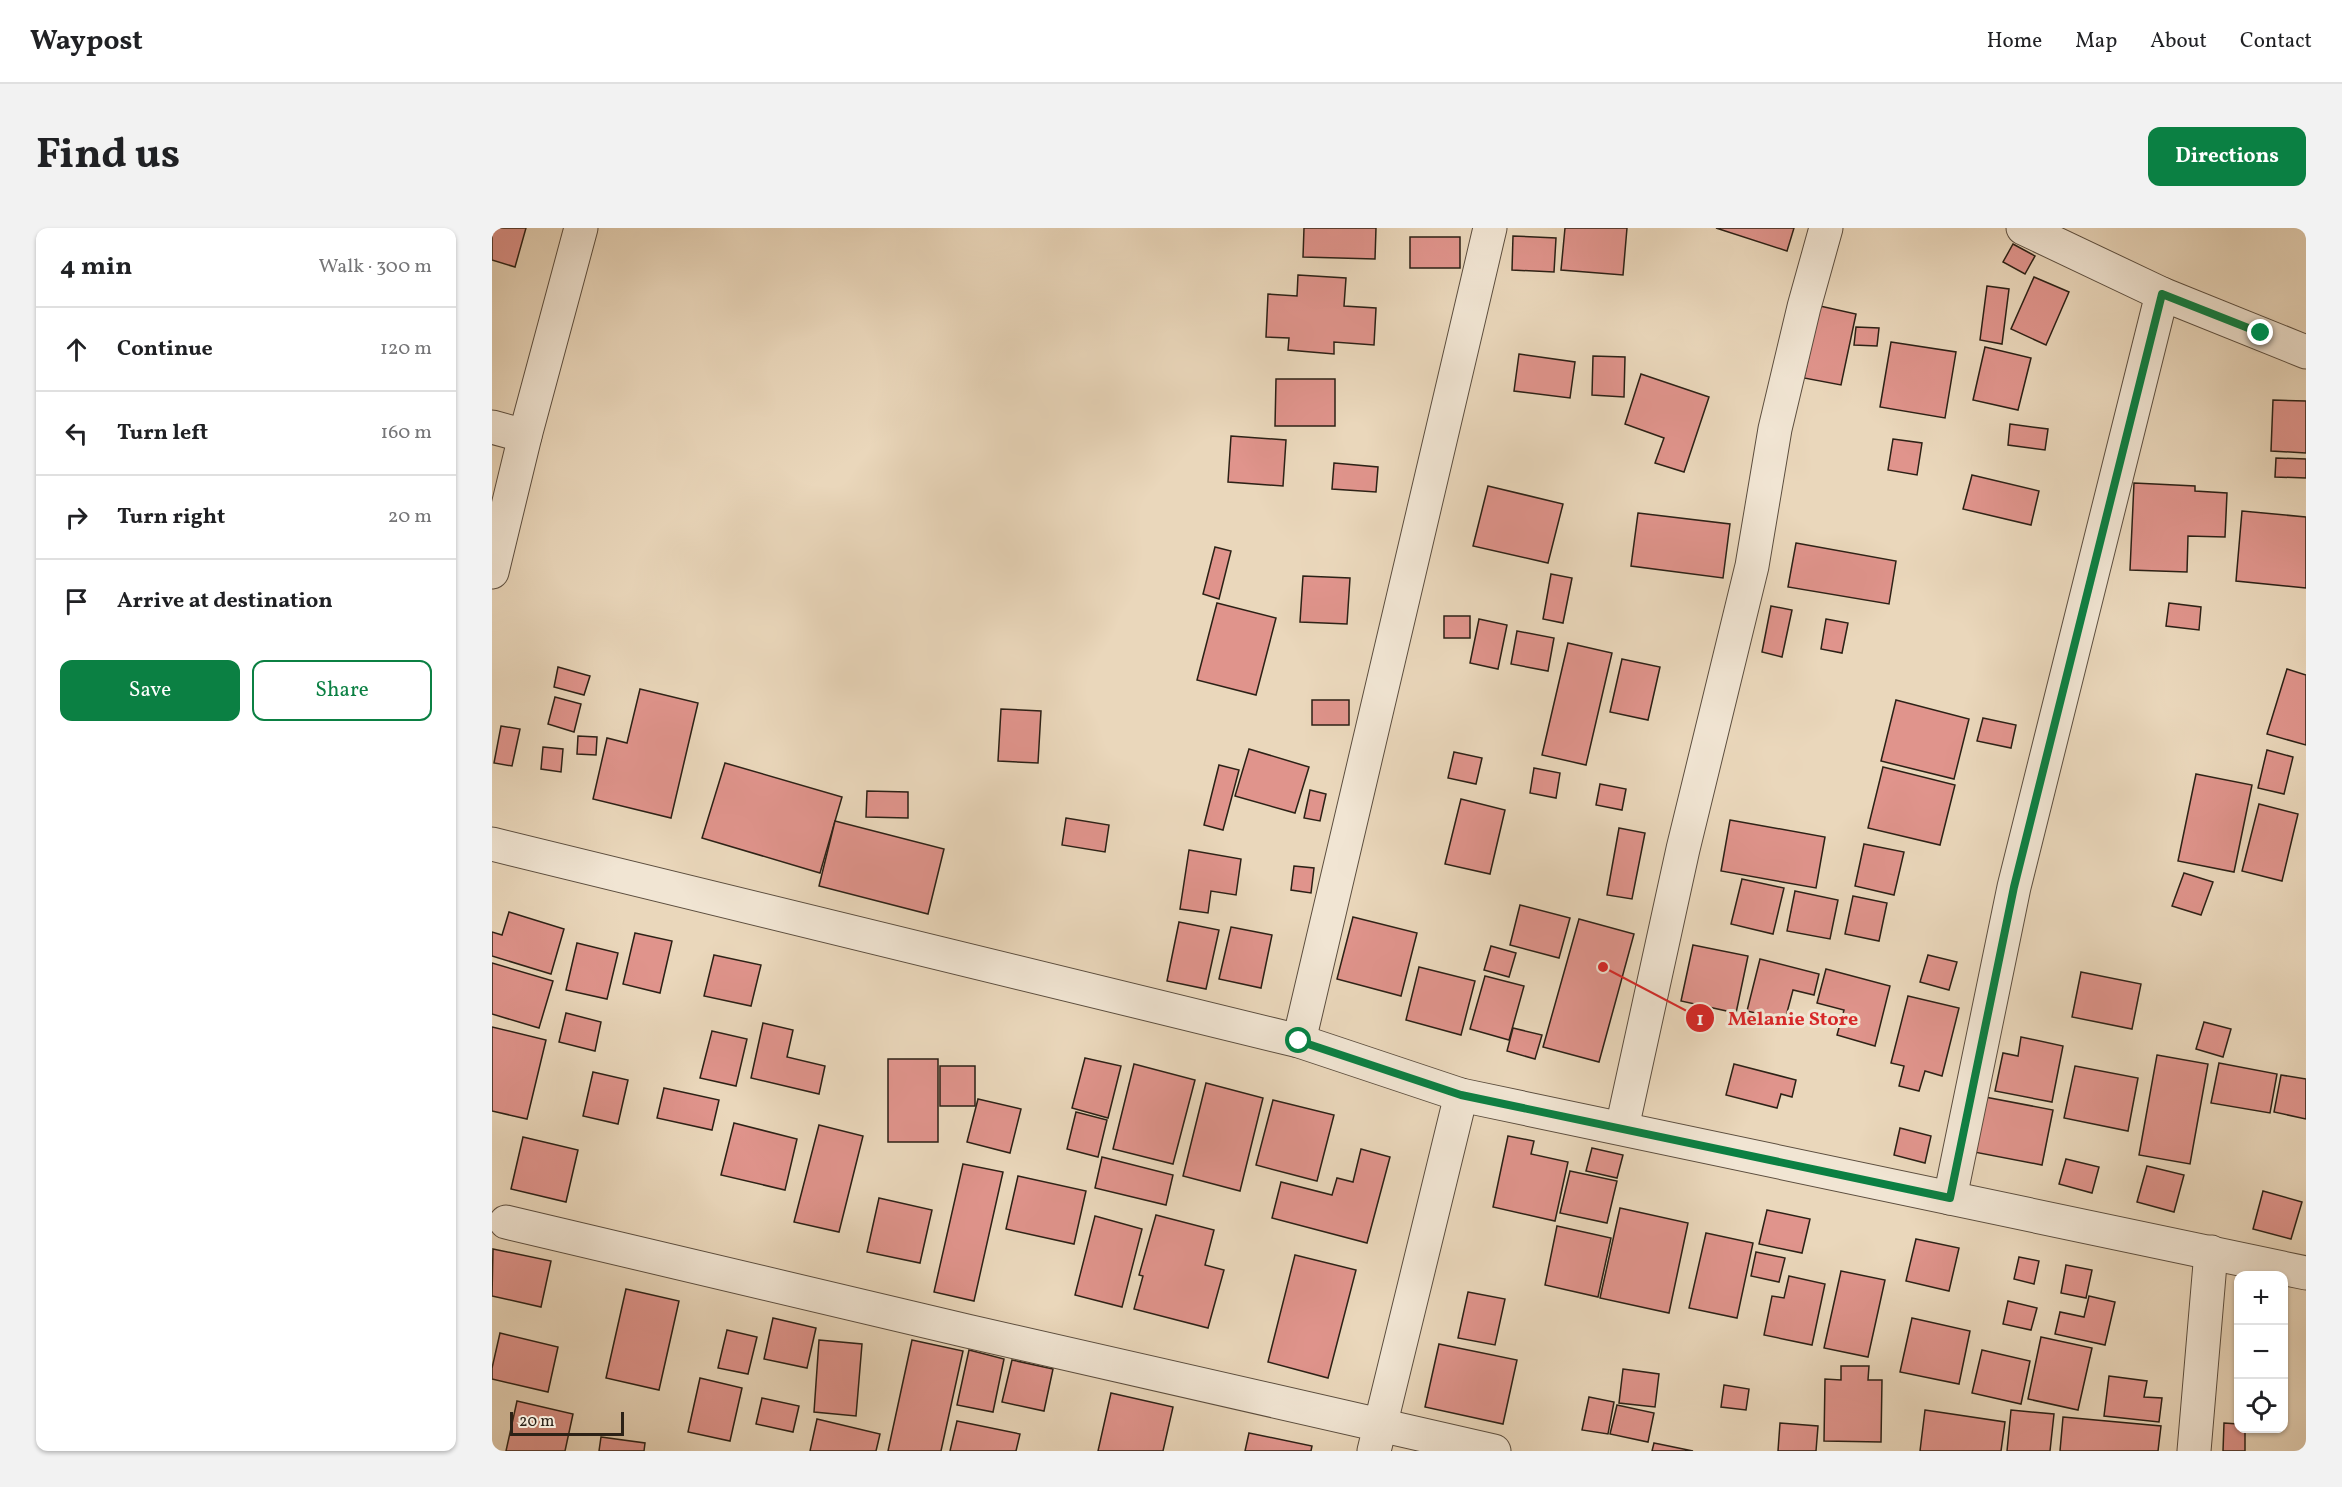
<!DOCTYPE html>
<html lang="en">
<head>
<meta charset="utf-8">
<style>
  :root { --surface:#fff; --page:#f2f2f2; --text:#202124; --muted:#757577; --line:#e0e0e0; --accent:#0b8043 }
  body { margin:0; font-family:Vollkorn,serif; background:var(--page); color:var(--text) }
  .controls { position:absolute; right:18px; bottom:18px; display:grid; overflow:hidden; border-radius:12px; box-shadow:0 2px 4px #0004 }
  .controls button { width:54px; height:54px; display:grid; place-items:center; padding:0; border:0; border-bottom:2px solid var(--line); background:var(--surface); color:var(--text); font:30px sans-serif }
  .scale { position:absolute; left:18px; bottom:15px; width:114px; box-sizing:border-box; padding-left:6px; border:3px solid #2c2116; border-top:0; font-size:16px; line-height:21px; white-space:nowrap; color:#2c2116; -webkit-text-stroke:4px #f1e5d3; paint-order:stroke }
  .stop { position:absolute; width:18px; height:18px; margin:-14px; border:4px solid #0b8043; border-radius:50%; background:#fff }
  .stop.end { background:#0b8043; border-color:#fff; box-shadow:0 2px 6px #0008 }
  .list { margin:0; padding:0; list-style:none }
  h2 { display:flex; justify-content:space-between; align-items:center; height:78px; margin:0; padding:0 24px; font-size:26px }
  h2 small { font-size:20px; font-weight:400; color:var(--muted) }
  .list li { display:grid; grid-template-columns:39px 1fr auto; gap:18px; align-items:center; box-sizing:border-box; height:84px; padding:0 24px; border-top:2px solid var(--line) }
  .list b { display:block; font-size:22px; white-space:nowrap }
  .list em { font-size:20px; font-style:normal; color:var(--muted) }
  .actions { display:flex; gap:12px; padding:18px 24px }
  .actions a { flex:1; padding:14px 0; border:2px solid var(--accent); border-radius:12px; text-align:center; font-size:21px; color:var(--accent) }
  .actions .main { background:var(--accent); color:#fff }
  .icon { flex:none; width:33px; height:33px; fill:none; stroke:currentColor; stroke-width:2; stroke-linecap:round; stroke-linejoin:round }
  .map { position:relative; flex:none; width:1814px; height:1223px; overflow:hidden; border-radius:12px }
  header { display:flex; align-items:center; gap:36px; box-sizing:border-box; height:84px; padding:0 30px; background:var(--surface); border-bottom:2px solid var(--line) }
  header strong { font-size:28px }
  nav { display:flex; gap:33px; margin-inline-start:auto; font-size:21px }
  .intro { display:flex; align-items:center; justify-content:space-between; box-sizing:border-box; height:144px; padding:0 36px }
  h1 { margin:0; font-size:42px }
  .button { padding:15px 27px; border-radius:12px; background:var(--accent); color:#fff; font-size:21px; font-weight:700 }
  main { display:flex; gap:36px; padding:0 36px }
  aside { flex:1; background:var(--surface); border-radius:12px; box-shadow:0 2px 4px #0004 }
  .map>svg:first-child { display:block }
  .building { fill:#e0948c; stroke:#2c2116; stroke-width:1.5 }
  .lines { fill:none; stroke-linecap:round; stroke-linejoin:round }
  .minor-casing { stroke:#5c4e3f; stroke-width:35 }
  .minor { stroke:#f1e5d3; stroke-width:33 }
  .route { stroke:#0b8043; stroke-width:8 }
  .leader { fill:none; stroke:#d62828; stroke-width:2 }
  .callout-dot { fill:#d62828; stroke:#f1e5d3; stroke-width:2 }
  .mark-label { font-size:18px; text-anchor:middle; font-weight:bold; fill:#fff }
  .callout-label { font-size:20px; text-anchor:middle; font-weight:bold; fill:#d62828; stroke:#f1e5d3; stroke-width:6; stroke-linejoin:round; paint-order:stroke }
</style>
</head>
<body>
<header>
<strong>Waypost</strong>
<nav><a>Home</a><a>Map</a><a>About</a><a>Contact</a></nav>
</header>
<div class="intro"><h1>Find us</h1><a class="button">Directions</a></div>
<main>
<aside>
<h2>4 min<small>Walk · 300 m</small></h2>
<ul class="list">
<li><svg class="icon" aria-label="ahead" viewBox="0 0 24 24"><path d="M12 20V5M6 11l6-6 6 6"/></svg><div><b>Continue</b></div><em>120 m</em></li>
<li><svg class="icon" aria-label="left" viewBox="0 0 24 24"><path d="M17 20v-9H6M10 6l-5 5 5 5"/></svg><div><b>Turn left</b></div><em>160 m</em></li>
<li><svg class="icon" aria-label="right" viewBox="0 0 24 24"><path d="M7 20v-9h11M14 6l5 5-5 5"/></svg><div><b>Turn right</b></div><em>20 m</em></li>
<li><svg class="icon" aria-label="arrive" viewBox="0 0 24 24"><path d="M6 21V4h12l-3 4 3 4H6"/></svg><div><b>Arrive at destination</b></div></li>
</ul>
<div class="actions"><a class="main">Save</a><a>Share</a></div>
</aside>
<div class="map">
<svg width="1814" height="1223" viewBox="0 0 1814 1223">
  <rect width="100%" height="100%" fill="#ead7bb"/>
  <filter id="stains"><feTurbulence type="fractalNoise" baseFrequency=".00333" numOctaves="4"/><feColorMatrix values="0 0 0 0 .2 0 0 0 0 .09 0 0 0 0 .02 0 0 0 .5 -.17"/></filter>
  <radialGradient id="worn" r=".72"><stop offset=".6" stop-color="#630" stop-opacity="0"/><stop offset="1" stop-color="#630" stop-opacity=".3"/></radialGradient>
  <g class="building">
    <path d="M 0,0 L 34,0 L 23,39 L 0,32 Z"/>
    <path d="M 812,0 L 884,0 L 883,31 L 811,29 Z"/>
    <path d="M 1073,0 L 1135,0 L 1131,47 L 1069,42 Z"/>
    <path d="M 1224,0 L 1302,0 L 1295,23 Z"/>
    <path d="M 1021,8 L 1064,10 L 1062,44 L 1020,42 Z"/>
    <rect x="918" y="9" width="50" height="31"/>
    <path d="M 1521,16 L 1543,28 L 1533,46 L 1511,34 Z"/>
    <path d="M 806,47 L 854,50 L 852,78 L 884,80 L 882,117 L 842,114 L 842,126 L 796,122 L 797,110 L 774,109 L 776,66 L 805,68 Z"/>
    <path d="M 1542,49 L 1577,64 L 1554,117 L 1519,101 Z"/>
    <path d="M 1495,58 L 1517,61 L 1510,116 L 1488,112 Z"/>
    <path d="M 1328,78 L 1364,86 L 1349,157 L 1312,150 Z"/>
    <path d="M 1364,99 L 1387,100 L 1385,118 L 1362,117 Z"/>
    <path d="M 1399,114 L 1464,124 L 1453,190 L 1388,179 Z"/>
    <path d="M 1493,119 L 1539,130 L 1526,182 L 1481,172 Z"/>
    <path d="M 1027,126 L 1083,134 L 1078,170 L 1022,163 Z"/>
    <path d="M 1101,128 L 1133,129 L 1132,169 L 1100,167 Z"/>
    <path d="M 1149,146 L 1217,169 L 1192,244 L 1163,235 L 1172,210 L 1133,196 Z"/>
    <path d="M 784,151 L 843,151 L 843,198 L 783,198 Z"/>
    <path d="M 1781,172 L 1814,173 L 1814,225 L 1779,223 Z"/>
    <path d="M 1518,196 L 1556,201 L 1553,222 L 1516,217 Z"/>
    <path d="M 739,208 L 794,212 L 791,258 L 736,254 Z"/>
    <path d="M 1401,211 L 1430,215 L 1425,247 L 1396,242 Z"/>
    <path d="M 1784,230 L 1814,231 L 1814,250 L 1783,249 Z"/>
    <path d="M 842,235 L 886,239 L 884,264 L 840,261 Z"/>
    <path d="M 1480,247 L 1547,263 L 1539,297 L 1471,281 Z"/>
    <path d="M 1642,255 L 1703,258 L 1703,263 L 1735,265 L 1733,309 L 1696,308 L 1695,344 L 1638,342 Z"/>
    <path d="M 996,258 L 1071,276 L 1056,335 L 981,318 Z"/>
    <path d="M 1750,283 L 1814,289 L 1814,360 L 1744,353 Z"/>
    <path d="M 1146,285 L 1238,296 L 1231,350 L 1139,338 Z"/>
    <path d="M 1304,315 L 1404,333 L 1397,376 L 1296,359 Z"/>
    <path d="M 723,319 L 739,323 L 727,371 L 711,366 Z"/>
    <path d="M 1059,346 L 1080,350 L 1071,395 L 1051,391 Z"/>
    <path d="M 811,348 L 858,350 L 855,396 L 808,394 Z"/>
    <path d="M 725,375 L 784,390 L 764,467 L 705,452 Z"/>
    <path d="M 1677,375 L 1709,379 L 1707,402 L 1674,398 Z"/>
    <path d="M 1279,378 L 1300,382 L 1290,429 L 1270,424 Z"/>
    <rect x="952" y="388" width="26" height="22"/>
    <path d="M 987,391 L 1015,397 L 1006,441 L 978,435 Z"/>
    <path d="M 1334,391 L 1356,395 L 1350,425 L 1329,421 Z"/>
    <path d="M 1025,403 L 1062,410 L 1056,443 L 1019,436 Z"/>
    <path d="M 1076,415 L 1120,425 L 1094,537 L 1050,527 Z"/>
    <path d="M 1130,431 L 1168,439 L 1156,492 L 1118,484 Z"/>
    <path d="M 66,439 L 98,448 L 92,467 L 62,459 Z"/>
    <path d="M 1795,441 L 1814,447 L 1814,517 L 1775,506 Z"/>
    <path d="M 148,461 L 206,475 L 179,590 L 101,571 L 115,510 L 135,515 Z"/>
    <path d="M 63,469 L 89,476 L 82,504 L 56,496 Z"/>
    <rect x="820" y="472" width="37" height="25"/>
    <path d="M 1404,472 L 1477,491 L 1462,551 L 1389,533 Z"/>
    <path d="M 509,481 L 549,483 L 546,535 L 506,533 Z"/>
    <path d="M 1491,490 L 1524,497 L 1519,520 L 1485,513 Z"/>
    <path d="M 9,498 L 28,501 L 20,538 L 2,535 Z"/>
    <path d="M 86,508 L 105,509 L 104,527 L 85,526 Z"/>
    <path d="M 51,519 L 71,521 L 69,544 L 49,541 Z"/>
    <path d="M 757,521 L 817,539 L 803,585 L 743,568 Z"/>
    <path d="M 1775,522 L 1801,529 L 1792,566 L 1766,560 Z"/>
    <path d="M 962,524 L 990,530 L 984,556 L 956,550 Z"/>
    <path d="M 233,535 L 350,569 L 328,645 L 210,610 Z"/>
    <path d="M 727,537 L 747,542 L 731,602 L 712,597 Z"/>
    <path d="M 1391,539 L 1463,557 L 1448,617 L 1376,600 Z"/>
    <path d="M 1042,540 L 1068,545 L 1064,570 L 1038,565 Z"/>
    <path d="M 1704,546 L 1760,557 L 1742,644 L 1686,633 Z"/>
    <path d="M 1108,556 L 1134,561 L 1130,582 L 1104,577 Z"/>
    <path d="M 818,562 L 834,566 L 828,593 L 812,590 Z"/>
    <path d="M 375,563 L 416,564 L 416,590 L 374,589 Z"/>
    <path d="M 969,571 L 1013,582 L 998,646 L 953,636 Z"/>
    <path d="M 1767,576 L 1806,586 L 1790,653 L 1750,643 Z"/>
    <path d="M 574,590 L 617,597 L 613,624 L 570,617 Z"/>
    <path d="M 1238,592 L 1333,609 L 1324,660 L 1229,643 Z"/>
    <path d="M 343,593 L 452,621 L 436,686 L 327,658 Z"/>
    <path d="M 1127,600 L 1153,605 L 1140,671 L 1115,667 Z"/>
    <path d="M 1372,616 L 1412,624 L 1402,667 L 1363,658 Z"/>
    <path d="M 697,622 L 749,631 L 744,667 L 719,663 L 716,685 L 688,681 Z"/>
    <path d="M 802,638 L 822,640 L 819,665 L 799,662 Z"/>
    <path d="M 1692,645 L 1721,654 L 1709,687 L 1680,678 Z"/>
    <path d="M 1250,651 L 1292,660 L 1281,706 L 1239,696 Z"/>
    <path d="M 1303,663 L 1346,672 L 1338,711 L 1295,703 Z"/>
    <path d="M 1361,668 L 1395,675 L 1387,713 L 1353,706 Z"/>
    <path d="M 1028,677 L 1078,690 L 1067,730 L 1018,717 Z"/>
    <path d="M 17,684 L 72,701 L 59,746 L 0,728 L 0,704 L 10,707 Z"/>
    <path d="M 861,689 L 925,705 L 909,768 L 845,751 Z"/>
    <path d="M 1087,691 L 1142,706 L 1107,834 L 1051,819 Z"/>
    <path d="M 687,694 L 727,702 L 714,761 L 675,753 Z"/>
    <path d="M 739,699 L 780,707 L 769,760 L 727,751 Z"/>
    <path d="M 143,705 L 180,713 L 168,765 L 131,756 Z"/>
    <path d="M 85,715 L 126,725 L 115,771 L 74,762 Z"/>
    <path d="M 1201,717 L 1256,728 L 1244,785 L 1189,773 Z"/>
    <path d="M 999,718 L 1024,725 L 1017,749 L 992,742 Z"/>
    <path d="M 222,727 L 269,737 L 259,778 L 212,768 Z"/>
    <path d="M 1436,727 L 1465,734 L 1457,762 L 1428,754 Z"/>
    <path d="M 1268,731 L 1327,746 L 1322,767 L 1301,762 L 1293,792 L 1255,783 Z"/>
    <path d="M 0,735 L 61,753 L 47,800 L 0,786 Z"/>
    <path d="M 927,739 L 983,753 L 969,807 L 914,792 Z"/>
    <path d="M 1334,741 L 1398,758 L 1383,818 L 1345,807 L 1352,782 L 1325,775 Z"/>
    <path d="M 1589,744 L 1649,756 L 1640,801 L 1580,789 Z"/>
    <path d="M 993,748 L 1032,758 L 1017,812 L 978,801 Z"/>
    <path d="M 1416,768 L 1467,780 L 1450,848 L 1433,843 L 1427,863 L 1407,858 L 1412,838 L 1399,835 Z"/>
    <path d="M 74,785 L 109,794 L 103,823 L 67,814 Z"/>
    <path d="M 1712,794 L 1739,801 L 1731,829 L 1704,821 Z"/>
    <path d="M 271,795 L 301,802 L 295,829 L 333,838 L 327,866 L 259,850 Z"/>
    <path d="M 0,799 L 54,812 L 35,891 L 0,883 Z"/>
    <path d="M 1021,800 L 1050,807 L 1043,831 L 1015,823 Z"/>
    <path d="M 220,803 L 255,811 L 244,858 L 208,850 Z"/>
    <path d="M 1529,809 L 1571,818 L 1560,874 L 1503,863 L 1511,825 L 1526,828 Z"/>
    <path d="M 1665,827 L 1716,836 L 1698,936 L 1647,927 Z"/>
    <path d="M 593,830 L 629,838 L 616,890 L 580,880 Z"/>
    <rect x="396" y="831" width="50" height="83"/>
    <path d="M 1727,835 L 1785,846 L 1778,885 L 1719,875 Z"/>
    <path d="M 642,836 L 703,852 L 681,936 L 621,921 Z"/>
    <path d="M 1242,836 L 1304,852 L 1300,869 L 1289,866 L 1285,880 L 1234,867 Z"/>
    <rect x="448" y="838" width="35" height="40"/>
    <path d="M 1583,838 L 1646,850 L 1636,903 L 1572,890 Z"/>
    <path d="M 101,844 L 136,852 L 126,896 L 91,888 Z"/>
    <path d="M 1789,847 L 1814,851 L 1814,891 L 1782,884 Z"/>
    <path d="M 714,855 L 771,870 L 748,963 L 691,948 Z"/>
    <path d="M 172,860 L 227,872 L 220,902 L 165,890 Z"/>
    <path d="M 1493,869 L 1561,882 L 1550,937 L 1482,924 Z"/>
    <path d="M 486,871 L 529,881 L 518,925 L 475,914 Z"/>
    <path d="M 781,872 L 842,887 L 825,953 L 764,937 Z"/>
    <path d="M 584,884 L 615,892 L 606,929 L 575,921 Z"/>
    <path d="M 242,895 L 305,911 L 293,962 L 229,947 Z"/>
    <path d="M 327,897 L 371,908 L 347,1004 L 302,994 Z"/>
    <path d="M 1408,900 L 1439,908 L 1433,935 L 1402,927 Z"/>
    <path d="M 1016,908 L 1042,913 L 1039,926 L 1076,934 L 1063,993 L 1001,979 Z"/>
    <path d="M 31,909 L 86,922 L 74,974 L 19,961 Z"/>
    <path d="M 1100,920 L 1131,927 L 1125,950 L 1094,943 Z"/>
    <path d="M 869,921 L 898,929 L 875,1015 L 780,990 L 789,954 L 840,967 L 845,950 L 861,954 Z"/>
    <path d="M 610,929 L 681,947 L 674,977 L 603,960 Z"/>
    <path d="M 1574,931 L 1607,939 L 1600,965 L 1567,956 Z"/>
    <path d="M 471,936 L 511,944 L 482,1073 L 442,1064 Z"/>
    <path d="M 1655,938 L 1692,947 L 1682,984 L 1645,974 Z"/>
    <path d="M 1078,943 L 1125,953 L 1115,995 L 1068,985 Z"/>
    <path d="M 526,948 L 594,963 L 582,1016 L 514,1001 Z"/>
    <path d="M 1771,963 L 1810,974 L 1799,1011 L 1761,1001 Z"/>
    <path d="M 387,970 L 440,982 L 428,1035 L 375,1024 Z"/>
    <path d="M 1128,980 L 1196,995 L 1177,1085 L 1108,1070 Z"/>
    <path d="M 1275,982 L 1318,991 L 1310,1025 L 1267,1016 Z"/>
    <path d="M 664,987 L 722,1002 L 713,1037 L 732,1042 L 716,1100 L 642,1081 L 651,1048 L 647,1047 Z"/>
    <path d="M 603,988 L 650,1001 L 630,1079 L 583,1067 Z"/>
    <path d="M 1065,998 L 1119,1010 L 1106,1069 L 1053,1057 Z"/>
    <path d="M 1214,1005 L 1261,1015 L 1245,1090 L 1197,1080 Z"/>
    <path d="M 1424,1011 L 1467,1020 L 1457,1063 L 1414,1053 Z"/>
    <path d="M 1,1021 L 59,1033 L 49,1079 L 0,1068 Z"/>
    <path d="M 1264,1024 L 1293,1030 L 1287,1054 L 1259,1048 Z"/>
    <path d="M 803,1027 L 864,1042 L 836,1150 L 776,1134 Z"/>
    <path d="M 1527,1029 L 1547,1033 L 1542,1056 L 1522,1051 Z"/>
    <path d="M 1574,1037 L 1600,1042 L 1594,1070 L 1569,1065 Z"/>
    <path d="M 1349,1043 L 1393,1052 L 1376,1129 L 1332,1120 Z"/>
    <path d="M 1297,1048 L 1333,1056 L 1320,1117 L 1272,1107 L 1280,1068 L 1292,1070 Z"/>
    <path d="M 134,1061 L 187,1073 L 167,1162 L 114,1150 Z"/>
    <path d="M 976,1064 L 1013,1071 L 1003,1117 L 966,1110 Z"/>
    <path d="M 1597,1068 L 1623,1074 L 1613,1117 L 1563,1106 L 1568,1084 L 1592,1089 Z"/>
    <path d="M 1516,1073 L 1545,1080 L 1539,1102 L 1511,1096 Z"/>
    <path d="M 281,1090 L 324,1100 L 315,1140 L 272,1131 Z"/>
    <path d="M 1420,1090 L 1478,1103 L 1467,1156 L 1408,1144 Z"/>
    <path d="M 235,1102 L 265,1109 L 256,1146 L 226,1140 Z"/>
    <path d="M 8,1105 L 66,1119 L 56,1164 L 0,1151 L 0,1140 Z"/>
    <path d="M 1549,1109 L 1600,1120 L 1586,1182 L 1536,1171 Z"/>
    <path d="M 327,1112 L 370,1116 L 364,1188 L 322,1184 Z"/>
    <path d="M 420,1112 L 471,1123 L 449,1223 L 396,1223 Z"/>
    <path d="M 947,1116 L 1025,1132 L 1011,1196 L 933,1179 Z"/>
    <path d="M 477,1122 L 512,1131 L 501,1184 L 465,1177 Z"/>
    <path d="M 1490,1122 L 1538,1133 L 1529,1176 L 1480,1165 Z"/>
    <path d="M 520,1132 L 561,1141 L 552,1183 L 510,1174 Z"/>
    <path d="M 1349,1138 L 1377,1138 L 1376,1152 L 1390,1152 L 1389,1214 L 1332,1213 L 1333,1151 L 1349,1152 Z"/>
    <path d="M 1131,1141 L 1167,1146 L 1163,1179 L 1127,1175 Z"/>
    <path d="M 1617,1148 L 1655,1153 L 1652,1169 L 1670,1170 L 1667,1194 L 1612,1188 Z"/>
    <path d="M 208,1150 L 250,1160 L 238,1213 L 196,1204 Z"/>
    <path d="M 1232,1157 L 1257,1161 L 1254,1182 L 1229,1179 Z"/>
    <path d="M 619,1165 L 681,1179 L 671,1223 L 606,1223 Z"/>
    <path d="M 1097,1169 L 1122,1174 L 1116,1206 L 1090,1202 Z"/>
    <path d="M 270,1170 L 307,1178 L 301,1204 L 264,1196 Z"/>
    <path d="M 25,1173 L 81,1186 L 73,1223 L 14,1223 Z"/>
    <path d="M 1125,1177 L 1162,1185 L 1156,1214 L 1118,1206 Z"/>
    <path d="M 1433,1182 L 1513,1194 L 1509,1223 L 1428,1223 Z"/>
    <path d="M 1519,1182 L 1562,1186 L 1558,1223 L 1515,1223 Z"/>
    <path d="M 1571,1189 L 1669,1198 L 1666,1223 L 1568,1223 Z"/>
    <path d="M 325,1191 L 388,1206 L 384,1223 L 318,1223 Z"/>
    <path d="M 465,1193 L 528,1206 L 524,1223 L 458,1223 Z"/>
    <path d="M 1288,1195 L 1326,1198 L 1324,1223 L 1286,1223 Z"/>
    <path d="M 1732,1195 L 1746,1196 L 1746,1200 L 1753,1200 L 1753,1223 L 1731,1223 Z"/>
    <path d="M 757,1205 L 820,1218 L 819,1223 L 753,1223 Z"/>
    <path d="M 109,1209 L 153,1215 L 152,1223 L 107,1223 Z"/>
    <path d="M 1162,1215 L 1201,1223 L 1160,1223 Z"/>
  </g>
  <g class="lines">
    <g class="minor-casing">
      <g id="minor">
        <path d="M 1670,66 L 1814,124"/>
        <path d="M 0,199 L 33,208"/>
        <path d="M 0,344 L 33,208 L 89,0"/>
        <path d="M 0,616 L 807,813 L 969,867 L 1814,1045"/>
        <path d="M 807,813 L 998,0"/>
        <path d="M 1130,900 L 1191,621 L 1260,338 L 1283,201 L 1312,79 L 1334,0"/>
        <path d="M 1458,970 L 1522,659 L 1670,66 L 1531,0"/>
        <path d="M 14,994 L 475,1103 L 1002,1223"/>
        <path d="M 882,1223 L 969,867"/>
        <path d="M 1702,1223 L 1719,1024"/>
      </g>
    </g>
    <use href="#minor" class="minor"/>
  </g>
  <g class="lines">
    <path class="route" d="M 807,813 L 969,867 L 1458,970 L 1522,659 L 1670,66 L 1769,105"/>
  </g>
  <path class="leader" d="M1111 739L1208 790"/>
  <g class="callout-dot">
    <circle cx="1111" cy="739" r="6"/>
    <circle cx="1208" cy="790" r="15"/>
  </g>
  <g class="mark-label">
    <text x="1208" y="797">1</text>
  </g>
  <g class="callout-label">
    <text x="1301" y="797">Melanie Store</text>
  </g>
  <rect width="100%" height="100%" filter="url(#stains)"/>
  <rect width="100%" height="100%" fill="url(#worn)"/>
</svg>
<div class="controls">
<button>+</button>
<button>−</button>
<button><svg class="icon" aria-label="locate" viewBox="0 0 24 24"><circle cx="12" cy="12" r="6"/><path d="M12 2v4M12 18v4M2 12h4M18 12h4"/></svg></button>
</div>
<div class="scale">20 m</div>
<div class="stop" style="left:807px;top:813px"></div>
<div class="stop end" style="left:1769px;top:105px"></div>
</div>
</main>
</body>
</html>
